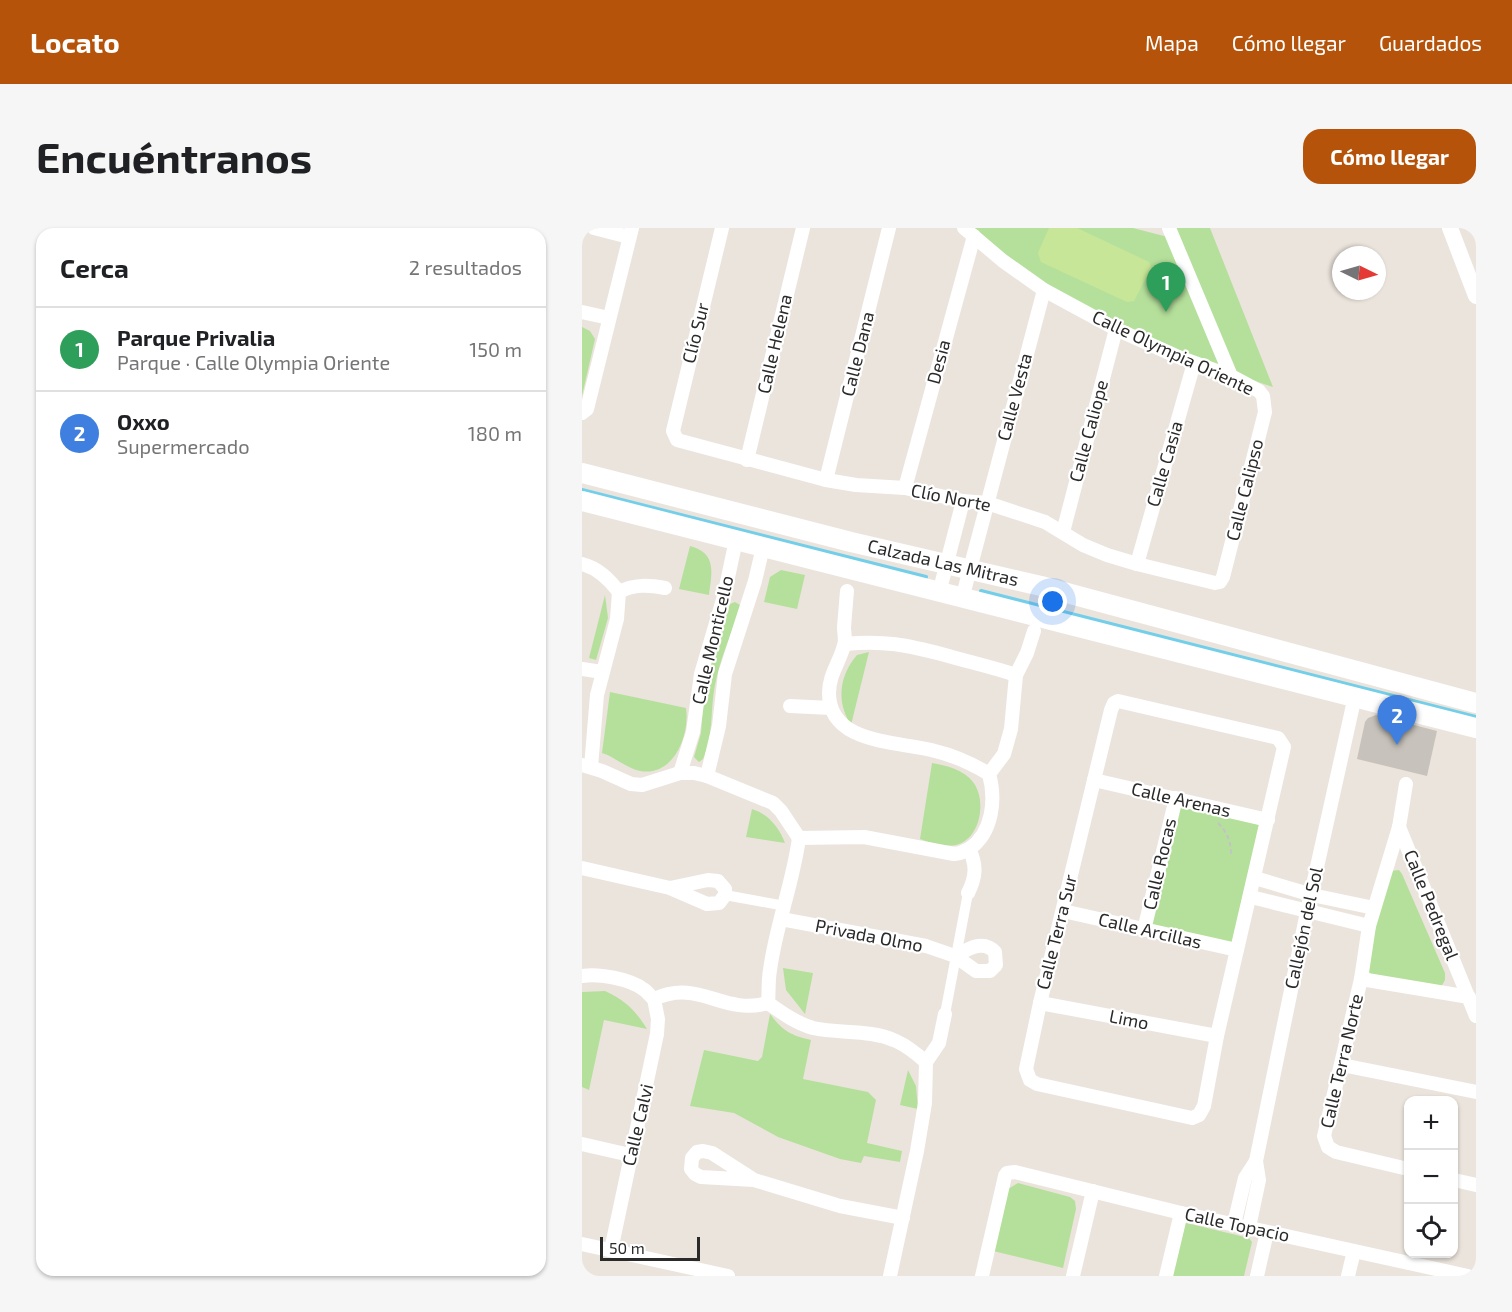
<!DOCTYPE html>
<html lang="es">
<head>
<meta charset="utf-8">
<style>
  :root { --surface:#fff; --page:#f6f6f6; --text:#202124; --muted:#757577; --line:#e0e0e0; --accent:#b45309 }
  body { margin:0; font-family:"Exo 2",sans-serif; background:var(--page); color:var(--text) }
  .controls { position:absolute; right:18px; bottom:18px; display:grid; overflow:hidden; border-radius:12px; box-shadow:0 2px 4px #0004 }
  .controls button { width:54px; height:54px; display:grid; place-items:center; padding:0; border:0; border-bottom:2px solid var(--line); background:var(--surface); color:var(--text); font:30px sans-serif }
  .compass { position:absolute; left:750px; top:18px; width:54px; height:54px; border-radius:50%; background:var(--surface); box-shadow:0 2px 4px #0004; rotate:95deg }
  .scale { position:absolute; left:18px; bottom:15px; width:100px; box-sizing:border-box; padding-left:6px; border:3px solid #2a2a2a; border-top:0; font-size:16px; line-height:21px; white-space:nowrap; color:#2a2a2a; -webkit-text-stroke:4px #fff; paint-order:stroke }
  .you { position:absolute; left:471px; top:374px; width:21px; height:21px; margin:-15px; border:4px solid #fff; border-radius:50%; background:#1a73e8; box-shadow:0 0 0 9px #1a73e833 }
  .badge { display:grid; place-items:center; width:39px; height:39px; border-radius:50%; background:var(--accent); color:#fff; font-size:20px; font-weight:700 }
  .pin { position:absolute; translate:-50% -50px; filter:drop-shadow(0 2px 3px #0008) }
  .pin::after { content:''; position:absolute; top:32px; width:21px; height:18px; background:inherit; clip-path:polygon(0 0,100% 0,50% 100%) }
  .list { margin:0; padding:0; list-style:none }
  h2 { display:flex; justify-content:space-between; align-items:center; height:78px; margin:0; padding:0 24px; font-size:26px }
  h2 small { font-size:20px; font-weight:400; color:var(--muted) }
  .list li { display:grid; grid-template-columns:39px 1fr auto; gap:18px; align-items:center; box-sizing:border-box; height:84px; padding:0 24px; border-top:2px solid var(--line) }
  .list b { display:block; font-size:22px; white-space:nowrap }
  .list p { margin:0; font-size:20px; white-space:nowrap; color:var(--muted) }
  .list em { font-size:20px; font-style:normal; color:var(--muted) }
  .icon { flex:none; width:33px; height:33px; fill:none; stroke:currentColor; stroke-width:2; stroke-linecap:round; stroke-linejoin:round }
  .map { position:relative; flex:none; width:894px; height:1048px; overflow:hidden; border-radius:18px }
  header { display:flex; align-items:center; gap:36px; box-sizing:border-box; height:84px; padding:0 30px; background:var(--accent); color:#fff }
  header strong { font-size:28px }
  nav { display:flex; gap:33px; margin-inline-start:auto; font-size:21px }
  .intro { display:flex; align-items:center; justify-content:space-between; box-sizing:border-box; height:144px; padding:0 36px }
  h1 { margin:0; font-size:42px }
  .button { padding:15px 27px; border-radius:18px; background:var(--accent); color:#fff; font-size:21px; font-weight:700 }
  main { display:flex; gap:36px; padding:0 36px }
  aside { flex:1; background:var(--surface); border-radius:18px; box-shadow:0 2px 4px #0004 }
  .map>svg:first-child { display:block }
  .green { fill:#b5e09b }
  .pitch { fill:#c8e697 }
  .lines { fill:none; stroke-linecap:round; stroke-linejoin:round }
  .stream { stroke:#73cfe9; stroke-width:4 }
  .building { fill:#c7c2bb }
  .path { stroke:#c3c3c3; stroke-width:2; stroke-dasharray:4.5 3; stroke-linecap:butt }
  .pedestrian { stroke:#fff; stroke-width:10 }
  .minor { stroke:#fff; stroke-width:14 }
  .tertiary { stroke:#fff; stroke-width:16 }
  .secondary { stroke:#fff; stroke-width:20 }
  .labels { text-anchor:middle; stroke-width:4.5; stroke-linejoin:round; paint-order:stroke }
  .street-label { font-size:18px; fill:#2a2a2a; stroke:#fff }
</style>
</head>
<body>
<header>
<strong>Locato</strong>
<nav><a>Mapa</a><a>Cómo llegar</a><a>Guardados</a></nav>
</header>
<div class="intro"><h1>Encuéntranos</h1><a class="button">Cómo llegar</a></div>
<main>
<aside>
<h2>Cerca<small>2 resultados</small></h2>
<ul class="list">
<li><span class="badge" style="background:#2e9e5b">1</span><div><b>Parque Privalia</b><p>Parque · Calle Olympia Oriente</p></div><em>150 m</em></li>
<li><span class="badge" style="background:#3f7fe0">2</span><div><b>Oxxo</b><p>Supermercado</p></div><em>180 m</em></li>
</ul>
</aside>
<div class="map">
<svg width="894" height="1048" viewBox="0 0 894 1048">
  <rect width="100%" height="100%" fill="#ebe4dc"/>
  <g class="green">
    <path d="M 387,0 L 551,0 L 582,8 L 590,5 L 589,0 L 628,0 L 691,159 L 599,128 L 467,61 Z"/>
    <path d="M 0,99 L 8,103 L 13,111 L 0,168 Z"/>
    <path d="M 108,318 C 135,325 130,345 127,367 L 97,361 Z"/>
    <path d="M 199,342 L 223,347 L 215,381 L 182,374 L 188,349 Z"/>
    <path d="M 23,367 L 26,390 L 14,432 L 7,430 Z"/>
    <path d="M 153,374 L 158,377 L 159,380 C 149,406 138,431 133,457 C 128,482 132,507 121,531 L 117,534 L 112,529 L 119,505 L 122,466 L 129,431 L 148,376 Z"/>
    <path d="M 287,424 L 269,497 C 254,474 257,448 275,427 Z"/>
    <path d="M 28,464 L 104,480 C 108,507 92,549 58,543 C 44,540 33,529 20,525 Z"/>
    <path d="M 350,535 C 364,537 382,542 391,554 C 405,572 399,611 374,617 C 362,619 349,615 338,611 Z"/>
    <path d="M 594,570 L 686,592 L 655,722 L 562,702 Z"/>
    <path d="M 170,581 C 186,586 197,599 203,615 L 164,609 Z"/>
    <path d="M 817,642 L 820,646 L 863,745 L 863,752 L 859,759 L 790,747 L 784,741 L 803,650 L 808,643 Z"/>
    <path d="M 201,740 L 231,745 L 223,786 L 204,762 Z"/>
    <path d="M 23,763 C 43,772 54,783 65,801 L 22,792 L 7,862 L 0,859 L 0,764 Z"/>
    <path d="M 188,786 C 201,803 208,807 229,812 L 221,851 L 286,864 L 294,872 L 285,915 L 320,923 L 318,934 L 282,928 L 279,935 L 258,931 L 196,909 L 152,885 L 108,878 L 122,822 L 176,833 L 180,829 Z"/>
    <path d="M 326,842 L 334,858 L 336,881 L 318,877 Z"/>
    <path d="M 436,955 L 488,969 L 493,973 L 494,981 L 481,1040 L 411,1023 L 426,961 Z"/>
    <path d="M 600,994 L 667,1010 L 670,1014 L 662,1048 L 587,1048 Z"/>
  </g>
  <path class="pitch" d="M 467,0 L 495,0 L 567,34 L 569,40 L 552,73 L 545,74 L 459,34 L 456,25 Z"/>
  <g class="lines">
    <g class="stream">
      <path d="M 0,262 L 344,349"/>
      <path d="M 399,363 L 894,489"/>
    </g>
  </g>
  <path class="building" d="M 794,487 L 855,503 L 845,548 L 775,531 L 783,494 L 786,490 Z"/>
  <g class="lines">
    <path class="path" d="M 636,595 C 645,604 649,613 649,627"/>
    <g class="pedestrian">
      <path d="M 143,667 L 203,678"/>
      <path d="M 363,786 L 386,665"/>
    </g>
    <g class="minor">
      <path d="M 12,0 L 47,9"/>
      <path d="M 140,0 L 91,203 L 95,212 L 244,252 L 274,257 L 323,260 L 381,273 L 405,275 L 463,294 L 501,317 L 525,327 L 555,336 L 633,355 L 638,354 L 641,349 L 683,184 L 681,168 L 677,163 L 649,148 L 594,128 L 534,101 L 462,62 L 421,33 L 382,0"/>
      <path d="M 587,0 L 649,148"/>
      <path d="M 0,84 L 27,90"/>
      <path d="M 0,185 L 5,181 L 50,0"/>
      <path d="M 165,232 L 221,0"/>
      <path d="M 244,252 L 307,0"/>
      <path d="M 323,260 L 392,8"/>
      <path d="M 481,304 L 534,101"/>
      <path d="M 0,336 C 16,340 27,351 37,364"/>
      <path d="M 555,336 L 612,135"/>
      <path d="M 265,363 C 264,375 263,387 262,399 C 262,405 264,412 262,417 C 258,434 247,446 247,465 C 247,517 317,513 353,523 C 374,528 389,535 407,546"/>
      <path d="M 37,364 C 52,356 67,357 83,360"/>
      <path d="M 357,365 L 381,273"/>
      <path d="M 380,371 L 462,62"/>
      <path d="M 263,416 C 302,412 325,417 363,427 C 387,434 410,439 434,447"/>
      <path d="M 0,441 L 20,444"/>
      <path d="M 536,473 L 696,510 L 702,519 L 635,808 L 622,878 L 617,887 L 610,890 L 455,856 L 448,852 L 444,841 L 458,775 L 529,482 L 532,475 Z"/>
      <path d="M 208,478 L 249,480"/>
      <path d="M 0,537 L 20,543 L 49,556 L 60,557 L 98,545 L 112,545 L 125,548 L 191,575 L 199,583 L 217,610 L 282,609 L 372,626 L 378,625 L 387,621"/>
      <path d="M 9,539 L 15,467 L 35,391 L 37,364"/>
      <path d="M 98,545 L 111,504 L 119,446 L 142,368 L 154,312"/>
      <path d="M 125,548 L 137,498 L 143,446 L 173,353 L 181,319"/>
      <path d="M 512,552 L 686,592"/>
      <path d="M 824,556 L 817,599 L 787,698 L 779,751 L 742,908 L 746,919 L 754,924 L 826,941"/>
      <path d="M 817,599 L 894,788"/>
      <path d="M 0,640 L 88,660 L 126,652 L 136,653 L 143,661 L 143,667 L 137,675 L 125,676 L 88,660"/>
      <path d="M 673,650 L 730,667 L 792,680"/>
      <path d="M 386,665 C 394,649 395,637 387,621 C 411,605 414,571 407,546 L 422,526 L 429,501 L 434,447 L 445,425 L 452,403"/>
      <path d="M 669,669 L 787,698"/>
      <path d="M 481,683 L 655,722"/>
      <path d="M 199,691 L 344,718 L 373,728 L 394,743 L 408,743 L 414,737 L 413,724 C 401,711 386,721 373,728"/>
      <path d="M 562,702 L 594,570"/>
      <path d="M 0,748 C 16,745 48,751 61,761 C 65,763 68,768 72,771"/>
      <path d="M 779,751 L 887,769"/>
      <path d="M 72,771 C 118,750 140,788 186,775 C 200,785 214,795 231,800 C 258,806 288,801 314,813 C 325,818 335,826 344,834"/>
      <path d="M 186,775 C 187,764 186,753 188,742 C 194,697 211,655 217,610"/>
      <path d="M 458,775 L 635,808"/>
      <path d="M 760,837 L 894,864"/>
      <path d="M 0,916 L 48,927"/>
      <path d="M 172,952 L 130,925 L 121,923 L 115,924 L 110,930 L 109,941 L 113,946 L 119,949 L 172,952 L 258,978 L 321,990"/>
      <path d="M 872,952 L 894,957"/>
      <path d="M 652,996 L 663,950 L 674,933"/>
      <path d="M 667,999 L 677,952 L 674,933 L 725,684 L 773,468"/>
      <path d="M 0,1016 L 146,1048"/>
      <path d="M 29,1022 L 75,806 L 76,791 L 72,771"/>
      <path d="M 308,1048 L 335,923 L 343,875 L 344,834 L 357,815 L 363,786"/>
      <path d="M 400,1048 L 423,948 L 425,945 L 433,944 L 599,985 L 886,1048"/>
      <path d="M 491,1048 L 511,963"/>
      <path d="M 584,1048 L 599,985"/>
      <path d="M 675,1048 L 685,1004"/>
      <path d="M 766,1048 L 772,1023"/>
    </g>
    <path class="tertiary" d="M 868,0 L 894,68"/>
    <g class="secondary">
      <path d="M 0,245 L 269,314 L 459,358 L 894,475"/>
      <path d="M 0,273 L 894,500"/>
    </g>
  </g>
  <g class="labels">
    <g class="street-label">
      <text transform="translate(114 105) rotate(-76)" y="6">Clío Sur</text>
      <text transform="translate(193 116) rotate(-77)" y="6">Calle Helena</text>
      <text transform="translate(591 125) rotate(25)" y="6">Calle Olympia Oriente</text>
      <text transform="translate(276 126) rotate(-76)" y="6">Calle Dana</text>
      <text transform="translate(357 134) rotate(-75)" y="6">Desia</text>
      <text transform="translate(433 169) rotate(-75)" y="6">Calle Vesta</text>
      <text transform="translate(507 203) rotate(-75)" y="6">Calle Caliope</text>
      <text transform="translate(583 236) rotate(-74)" y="6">Calle Casia</text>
      <text transform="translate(663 262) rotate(-76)" y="6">Calle Calipso</text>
      <text transform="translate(369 270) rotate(11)" y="6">Clío Norte</text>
      <text transform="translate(361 335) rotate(13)" y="6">Calzada Las Mitras</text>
      <text transform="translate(131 412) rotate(-77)" y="6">Calle Monticello</text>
      <text transform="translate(599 572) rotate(13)" y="6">Calle Arenas</text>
      <text transform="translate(578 636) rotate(-77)" y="6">Calle Rocas</text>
      <text transform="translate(849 677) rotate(68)" y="6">Calle Pedregal</text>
      <text transform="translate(722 700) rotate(-78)" y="6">Callejón del Sol</text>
      <text transform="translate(568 703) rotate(13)" y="6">Calle Arcillas</text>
      <text transform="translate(475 704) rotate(-76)" y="6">Calle Terra Sur</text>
      <text transform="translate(287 708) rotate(11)" y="6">Privada Olmo</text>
      <text transform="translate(547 792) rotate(11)" y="6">Limo</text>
      <text transform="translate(760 833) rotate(-77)" y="6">Calle Terra Norte</text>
      <text transform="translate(56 897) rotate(-77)" y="6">Calle Calvi</text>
      <text transform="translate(655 997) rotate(12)" y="6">Calle Topacio</text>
    </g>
  </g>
</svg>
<div class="controls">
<button>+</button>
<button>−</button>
<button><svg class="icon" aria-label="locate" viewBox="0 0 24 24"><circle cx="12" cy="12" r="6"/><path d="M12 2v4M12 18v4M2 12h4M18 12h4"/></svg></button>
</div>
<svg class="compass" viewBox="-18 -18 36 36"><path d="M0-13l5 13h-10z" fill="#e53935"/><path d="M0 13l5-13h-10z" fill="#757577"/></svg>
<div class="scale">50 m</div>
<div class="you"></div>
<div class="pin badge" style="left:584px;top:84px;background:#2e9e5b">1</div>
<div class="pin badge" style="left:815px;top:517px;background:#3f7fe0">2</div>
</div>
</main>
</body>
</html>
